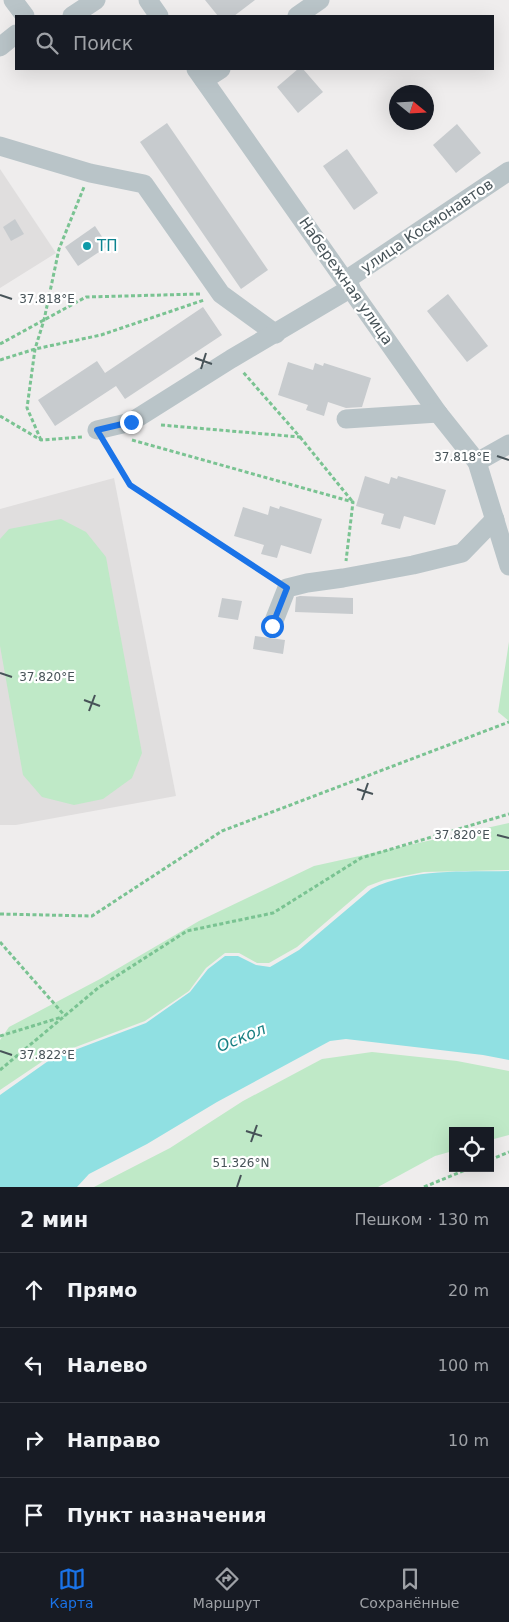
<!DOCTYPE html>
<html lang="ru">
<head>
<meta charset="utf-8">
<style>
  :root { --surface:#171b24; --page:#20242c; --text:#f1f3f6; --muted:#9ea1a6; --line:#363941; --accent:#1a73e8 }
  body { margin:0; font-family:"DejaVu Sans",sans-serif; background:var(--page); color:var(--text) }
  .controls { position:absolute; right:15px; bottom:15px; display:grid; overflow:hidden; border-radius:0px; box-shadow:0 5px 20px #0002 }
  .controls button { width:45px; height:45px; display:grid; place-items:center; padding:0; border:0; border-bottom:1px solid var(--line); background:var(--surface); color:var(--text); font:25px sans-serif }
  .compass { position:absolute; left:389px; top:85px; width:45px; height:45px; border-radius:50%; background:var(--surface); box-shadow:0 5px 20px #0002; rotate:108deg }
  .stop { position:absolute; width:15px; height:15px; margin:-11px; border:4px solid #1a73e8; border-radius:50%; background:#fff }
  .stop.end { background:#1a73e8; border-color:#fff; box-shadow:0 1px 5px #0008 }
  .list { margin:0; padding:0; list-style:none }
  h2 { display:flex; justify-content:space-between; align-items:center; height:65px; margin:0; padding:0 20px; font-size:21px }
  h2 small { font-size:16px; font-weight:400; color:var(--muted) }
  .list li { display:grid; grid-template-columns:32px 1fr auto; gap:15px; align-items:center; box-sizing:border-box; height:75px; padding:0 20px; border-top:1px solid var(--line) }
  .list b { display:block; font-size:19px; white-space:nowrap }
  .list em { font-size:16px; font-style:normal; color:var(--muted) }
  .icon { flex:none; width:28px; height:28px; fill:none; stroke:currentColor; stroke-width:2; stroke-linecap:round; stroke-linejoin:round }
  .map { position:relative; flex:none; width:509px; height:1187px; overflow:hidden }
  .search { position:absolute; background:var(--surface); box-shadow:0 5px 20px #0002; left:15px; right:15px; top:15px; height:55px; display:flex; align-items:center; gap:12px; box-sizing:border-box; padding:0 18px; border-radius:0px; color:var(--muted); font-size:19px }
  .sheet { height:365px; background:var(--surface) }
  nav { display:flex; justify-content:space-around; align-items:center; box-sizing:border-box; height:70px; border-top:1px solid var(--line); background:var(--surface); font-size:14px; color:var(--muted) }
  nav a { display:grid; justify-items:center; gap:2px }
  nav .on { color:var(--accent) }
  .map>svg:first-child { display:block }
  .education { fill:#e0dede }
  .green { fill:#bfe9c7 }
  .water { fill:#90e0e2 }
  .building { fill:#c7cbce }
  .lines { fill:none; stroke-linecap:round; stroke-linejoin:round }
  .path { stroke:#7ac392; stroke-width:3; stroke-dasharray:4 2.5; stroke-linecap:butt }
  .minor { stroke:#b9c4c8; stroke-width:19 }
  .route { stroke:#1a73e8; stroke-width:6 }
  .ticks { fill:none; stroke:#475358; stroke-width:2 }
  .culture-dot { fill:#0f9aa8; stroke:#fff; stroke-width:2 }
  .labels { text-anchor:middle; stroke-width:4.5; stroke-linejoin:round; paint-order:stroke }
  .street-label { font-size:15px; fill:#475358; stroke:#fff }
  .culture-label { font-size:15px; fill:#0d838f; stroke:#fff; text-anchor:start }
  .water-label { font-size:16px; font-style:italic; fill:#1a8083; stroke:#fff }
  .ticks-label { font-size:12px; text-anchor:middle; fill:#475358; stroke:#fff; stroke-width:4.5; stroke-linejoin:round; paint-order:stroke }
</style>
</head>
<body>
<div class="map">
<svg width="509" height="1187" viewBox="0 0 509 1187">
  <rect width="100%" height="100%" fill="#efeded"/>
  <g class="education">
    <path d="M 0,169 L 56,253 L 0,288 Z"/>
    <path d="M 114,478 L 176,796 L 16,825 L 0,825 L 0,509 Z"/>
  </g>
  <g class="green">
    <path d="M 61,519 L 86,532 L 106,557 L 142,753 L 132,778 L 103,799 L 74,805 L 42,797 L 23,775 L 0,646 L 0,539 L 9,529 Z"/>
    <path d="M 509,642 L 509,721 L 498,712 Z"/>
    <path d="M 509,823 L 509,870 L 424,872 L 384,880 L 368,886 L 297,947 L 269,963 L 257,963 L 239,953 L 225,953 L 206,968 L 189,991 L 145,1021 L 49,1057 L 0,1090 L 0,1040 L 9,1027 L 100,979 L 199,921 L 314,866 Z"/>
    <path d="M 372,1052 L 457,1061 L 509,1071 L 509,1135 L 490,1140 L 490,1131 L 453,1131 L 453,1151 L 435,1156 L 378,1187 L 94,1187 L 170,1148 L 243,1101 L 322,1059 Z"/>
  </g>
  <path class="water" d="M 509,871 L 509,1060 L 483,1055 L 346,1039 L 330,1041 L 217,1102 L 147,1144 L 89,1174 L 77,1187 L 0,1187 L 0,1095 L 51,1059 L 146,1023 L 190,992 L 208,969 L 225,956 L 238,956 L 256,965 L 270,967 L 299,950 L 371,889 C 413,868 463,872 509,871 Z"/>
  <g class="building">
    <path d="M 205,0 L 255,0 L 234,16 L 218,16 Z"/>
    <path d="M 298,69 L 303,69 L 323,92 L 298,113 L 277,87 Z"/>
    <path d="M 167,123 L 268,270 L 241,289 L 140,142 Z"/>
    <path d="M 457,124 L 481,153 L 456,173 L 433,145 Z"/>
    <path d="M 347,149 L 378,193 L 354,210 L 323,166 Z"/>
    <path d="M 15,219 L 24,234 L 11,241 L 3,227 Z"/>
    <path d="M 95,226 L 108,246 L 78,266 L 65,247 Z"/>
    <path d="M 448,294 L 488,346 L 467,362 L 427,311 Z"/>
    <path d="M 203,307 L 222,335 L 125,399 L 116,386 L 55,426 L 38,400 L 97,361 L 105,373 Z"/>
    <path d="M 288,362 L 313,370 L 315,363 L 323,366 L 324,363 L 371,378 L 362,407 L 346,408 L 328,402 L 324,416 L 306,410 L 308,405 L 278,395 Z"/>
    <path d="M 365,476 L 389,484 L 391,477 L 397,479 L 398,476 L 446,490 L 435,525 L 404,516 L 400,529 L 381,524 L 384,514 L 356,506 Z"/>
    <path d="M 270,506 L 279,509 L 280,506 L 322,519 L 311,554 L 281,545 L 277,558 L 261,554 L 264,545 L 234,536 L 243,507 L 268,515 Z"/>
    <path d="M 300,596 L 353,598 L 353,614 L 295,612 L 296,597 Z"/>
    <path d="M 222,598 L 242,601 L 238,620 L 218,617 Z"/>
    <path d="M 255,636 L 285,640 L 283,654 L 253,649 Z"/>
  </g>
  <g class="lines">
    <g class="path">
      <path d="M 0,344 L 86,297 L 200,294"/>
      <path d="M 0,360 L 35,349 L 101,335 L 204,300"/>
      <path d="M 0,416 L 41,440 L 83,437"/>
      <path d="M 161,425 L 300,437 L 243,372"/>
      <path d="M 300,437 L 352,501"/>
      <path d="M 41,440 L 27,408 L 35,349 L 44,320 L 59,249 L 84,187"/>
      <path d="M 132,440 L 353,502 L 346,561"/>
      <path d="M 106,445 L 130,485 L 274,580"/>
      <path d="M 0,914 L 92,916 L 222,831 L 509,722"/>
      <path d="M 0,942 L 65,1016"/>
      <path d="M 0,1036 L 62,1017"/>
      <path d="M 0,1070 L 98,988 L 187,931 L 273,913 L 361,858 L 509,814"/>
      <path d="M 490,1160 L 509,1152"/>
      <path d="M 424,1187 L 470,1168"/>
    </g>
    <g class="minor">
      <path d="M 13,0 L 25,16"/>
      <path d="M 148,0 L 159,16"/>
      <path d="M 72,16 L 96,0"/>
      <path d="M 297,16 L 320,0"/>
      <path d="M 0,47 L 16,34"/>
      <path d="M 196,69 L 438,413 L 477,462 L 509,566"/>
      <path d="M 204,80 L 221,69"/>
      <path d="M 0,146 L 90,173 L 144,184 L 221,294 L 276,334"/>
      <path d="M 346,280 L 509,171"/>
      <path d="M 346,419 L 438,413"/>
      <path d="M 97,430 L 131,422 L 231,359 L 351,288"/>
      <path d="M 477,462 L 509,444"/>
      <path d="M 272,626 L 287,588 L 307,583 L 343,578 L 413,565 L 462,553 L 495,519"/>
    </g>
  </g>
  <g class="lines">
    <path class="route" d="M 131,422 L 97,430 L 130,485 L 287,588 L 272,626"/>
  </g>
  <path class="ticks" d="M 0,295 L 12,299M 195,358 L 212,364M 201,369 L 206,353M 497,456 L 509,460M 0,673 L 12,677M 84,700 L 100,706M 89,711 L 95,695M 357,789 L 373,794M 362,800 L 368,783M 497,835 L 509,838M 0,1051 L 12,1055M 246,1131 L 262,1136M 251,1142 L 257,1125M 237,1187 L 241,1175"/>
  <circle class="culture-dot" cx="87" cy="246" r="5"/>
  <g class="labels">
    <g class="street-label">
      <text transform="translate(427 226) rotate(-34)" y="5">улица Космонавтов</text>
      <text transform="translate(346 281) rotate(55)" y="5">Набережная улица</text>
    </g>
    <g class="culture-label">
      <text x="97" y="251">ТП</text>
    </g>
    <g class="water-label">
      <text transform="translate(241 1037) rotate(-22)" y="6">Оскол</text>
    </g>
  </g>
  <g class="ticks-label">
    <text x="47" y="303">37.818°E</text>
    <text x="462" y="461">37.818°E</text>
    <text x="47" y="681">37.820°E</text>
    <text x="462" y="839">37.820°E</text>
    <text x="47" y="1059">37.822°E</text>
    <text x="241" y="1167">51.326°N</text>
  </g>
</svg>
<div class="controls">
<button><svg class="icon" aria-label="locate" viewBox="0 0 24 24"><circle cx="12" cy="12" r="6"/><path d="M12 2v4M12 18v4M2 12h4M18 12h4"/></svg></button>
</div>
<svg class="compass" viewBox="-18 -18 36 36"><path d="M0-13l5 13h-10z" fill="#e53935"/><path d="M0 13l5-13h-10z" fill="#9ea1a6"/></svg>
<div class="stop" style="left:272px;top:626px"></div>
<div class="stop end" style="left:131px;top:422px"></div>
<div class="search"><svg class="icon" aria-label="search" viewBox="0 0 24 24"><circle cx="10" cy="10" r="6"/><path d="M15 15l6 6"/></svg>Поиск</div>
</div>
<section class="sheet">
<h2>2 мин<small>Пешком · 130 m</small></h2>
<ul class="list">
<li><svg class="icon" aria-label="ahead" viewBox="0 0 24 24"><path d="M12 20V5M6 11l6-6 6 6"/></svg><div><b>Прямо</b></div><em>20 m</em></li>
<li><svg class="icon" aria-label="left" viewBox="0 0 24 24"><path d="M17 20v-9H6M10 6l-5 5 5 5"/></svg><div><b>Налево</b></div><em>100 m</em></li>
<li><svg class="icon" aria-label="right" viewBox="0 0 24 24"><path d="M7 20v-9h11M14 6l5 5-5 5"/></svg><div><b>Направо</b></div><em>10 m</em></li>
<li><svg class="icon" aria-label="arrive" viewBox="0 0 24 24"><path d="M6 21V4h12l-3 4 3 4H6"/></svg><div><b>Пункт назначения</b></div></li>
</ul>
</section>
<nav>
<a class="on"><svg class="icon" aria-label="map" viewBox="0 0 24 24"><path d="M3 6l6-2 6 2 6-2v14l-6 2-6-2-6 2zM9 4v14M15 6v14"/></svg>Карта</a>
<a><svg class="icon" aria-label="directions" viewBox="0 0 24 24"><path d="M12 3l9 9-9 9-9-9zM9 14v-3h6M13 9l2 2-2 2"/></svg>Маршрут</a>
<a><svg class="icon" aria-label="saved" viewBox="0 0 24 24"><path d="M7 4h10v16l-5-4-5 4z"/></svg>Сохранённые</a>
</nav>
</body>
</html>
